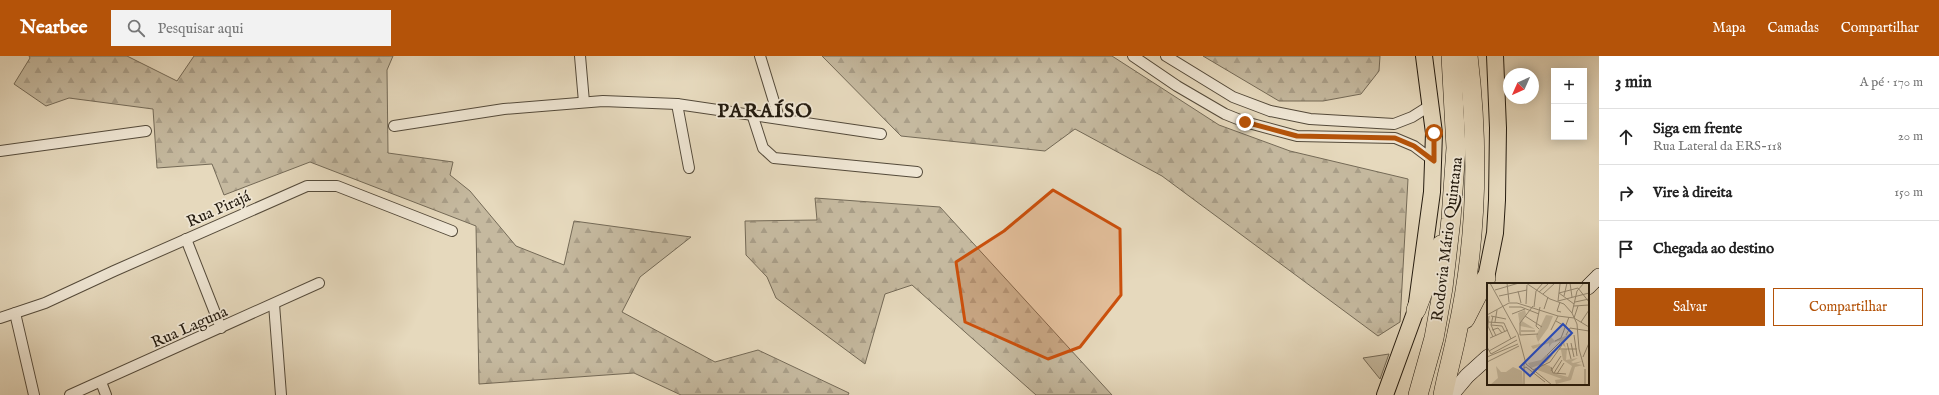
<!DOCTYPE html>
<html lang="pt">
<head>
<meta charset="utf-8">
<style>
  :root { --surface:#fff; --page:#f2f2f2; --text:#222; --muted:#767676; --line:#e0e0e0; --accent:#b45309 }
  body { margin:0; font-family:"IM FELL English",serif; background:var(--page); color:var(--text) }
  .controls { position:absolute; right:12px; top:12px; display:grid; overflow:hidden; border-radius:0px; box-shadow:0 2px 10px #0003 }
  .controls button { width:36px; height:36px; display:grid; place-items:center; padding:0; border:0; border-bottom:1px solid var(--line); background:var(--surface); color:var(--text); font:20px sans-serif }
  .compass { position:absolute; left:1503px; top:12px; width:36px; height:36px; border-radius:50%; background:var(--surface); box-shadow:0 2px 10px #0003; rotate:225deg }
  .stop { position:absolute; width:12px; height:12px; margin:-9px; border:3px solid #b45309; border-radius:50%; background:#fff }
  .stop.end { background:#b45309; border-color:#fff; box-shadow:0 1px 4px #0008 }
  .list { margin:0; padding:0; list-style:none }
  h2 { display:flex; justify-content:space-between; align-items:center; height:52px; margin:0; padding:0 16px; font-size:17px }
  h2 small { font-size:13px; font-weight:400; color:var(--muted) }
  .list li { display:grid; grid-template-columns:26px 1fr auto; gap:12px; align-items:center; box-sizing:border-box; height:56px; padding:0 16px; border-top:1px solid var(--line) }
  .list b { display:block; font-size:15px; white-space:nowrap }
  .list p { margin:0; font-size:13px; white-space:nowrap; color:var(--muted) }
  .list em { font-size:13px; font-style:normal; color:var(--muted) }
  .actions { display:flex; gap:8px; padding:12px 16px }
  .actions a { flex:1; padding:9px 0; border:1px solid var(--accent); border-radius:0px; text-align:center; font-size:14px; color:var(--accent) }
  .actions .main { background:var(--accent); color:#fff }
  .icon { flex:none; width:22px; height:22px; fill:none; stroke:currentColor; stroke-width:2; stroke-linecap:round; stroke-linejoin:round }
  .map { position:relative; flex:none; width:1599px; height:339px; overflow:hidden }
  header { display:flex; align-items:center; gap:24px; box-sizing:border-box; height:56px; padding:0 20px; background:var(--accent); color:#fff }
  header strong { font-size:19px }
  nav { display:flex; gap:22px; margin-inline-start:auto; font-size:14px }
  .search { width:280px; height:36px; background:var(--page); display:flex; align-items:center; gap:10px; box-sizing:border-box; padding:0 14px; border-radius:0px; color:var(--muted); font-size:15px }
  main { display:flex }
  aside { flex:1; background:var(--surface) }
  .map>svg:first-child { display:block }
  .grass { fill:#c5b99f; stroke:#746a57 }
  .forest { fill:url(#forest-firs); stroke:#746a57 }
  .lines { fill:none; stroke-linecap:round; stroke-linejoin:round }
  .street-casing { stroke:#544a3a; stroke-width:12 }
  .secondary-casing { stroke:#241b0f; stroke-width:16 }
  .primary-casing { stroke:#241b0f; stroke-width:18 }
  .highway-casing { stroke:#241b0f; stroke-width:20 }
  .street { stroke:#efe6d4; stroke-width:10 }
  .secondary { stroke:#efe6d4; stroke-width:15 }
  .primary { stroke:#e6d9bd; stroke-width:16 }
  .highway { stroke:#e6d9bd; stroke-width:19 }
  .route { stroke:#b45309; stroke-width:5 }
  .marked { fill:#cb500c; fill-opacity:0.2; stroke:#cb500c; stroke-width:3; stroke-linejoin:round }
  .labels { text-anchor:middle; stroke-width:3.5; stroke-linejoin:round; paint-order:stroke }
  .street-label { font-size:16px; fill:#241b0f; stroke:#efe6d4 }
  .district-label { font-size:20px; font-weight:bold; letter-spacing:1px; fill:#241b0f; stroke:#efe6d4 }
  .inset-road { fill:none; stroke:#988d77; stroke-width:1 }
  .view { fill:#1d4ed8; fill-opacity:0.15; stroke:#1d4ed8; stroke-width:2 }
  .inset-edge { fill:none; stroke:#241b0f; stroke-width:2 }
</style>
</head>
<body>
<header>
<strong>Nearbee</strong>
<div class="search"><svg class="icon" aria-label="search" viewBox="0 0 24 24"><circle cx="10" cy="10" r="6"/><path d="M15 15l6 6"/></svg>Pesquisar aqui</div>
<nav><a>Mapa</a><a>Camadas</a><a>Compartilhar</a></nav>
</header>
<main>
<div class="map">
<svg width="1599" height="339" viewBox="0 0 1599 339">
  <defs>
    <pattern id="forest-firs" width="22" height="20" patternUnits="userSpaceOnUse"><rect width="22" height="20" fill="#c5b99f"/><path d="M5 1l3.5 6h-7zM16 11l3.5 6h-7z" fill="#a99e88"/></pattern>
  </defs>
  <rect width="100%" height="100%" fill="#e6d9bd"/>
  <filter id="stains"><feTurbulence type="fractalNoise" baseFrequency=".005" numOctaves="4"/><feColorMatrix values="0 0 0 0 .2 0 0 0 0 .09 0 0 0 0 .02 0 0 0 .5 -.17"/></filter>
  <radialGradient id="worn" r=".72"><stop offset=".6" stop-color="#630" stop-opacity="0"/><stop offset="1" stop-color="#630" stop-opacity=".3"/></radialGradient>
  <path class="grass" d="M 1389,298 L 1380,323 L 1363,302 Z"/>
  <g class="forest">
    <path d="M 29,0 L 127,0 L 177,25 L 194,0 L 393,0 L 387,14 L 388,97 L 453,106 L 450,119 L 470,135 L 516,190 L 564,209 L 574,165 L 691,181 L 640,221 L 622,256 L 715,306 L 758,294 L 849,337 L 848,339 L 681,339 L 634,317 L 479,328 L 476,170 L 310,106 L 224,139 L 212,108 L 157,112 L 153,53 L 69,42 L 46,50 L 14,28 L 30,2 Z"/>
    <path d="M 822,0 L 1112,0 L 1219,69 L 1290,95 L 1408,123 L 1400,266 L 1378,280 L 1162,120 L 1075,73 L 1045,95 L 901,80 Z"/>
    <path d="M 1203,0 L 1380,0 L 1379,15 L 1361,38 L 1323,45 L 1279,45 Z"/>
    <path d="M 815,142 L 940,151 L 1112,339 L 1036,339 L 912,229 L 885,238 L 865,308 L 776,242 L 767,221 L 746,199 L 745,165 L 817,164 Z"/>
  </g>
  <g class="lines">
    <g class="street-casing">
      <g id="street">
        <path d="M 580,0 L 584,46"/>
        <path d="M 760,0 L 779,62"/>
        <path d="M 1133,0 L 1177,30 L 1225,58 L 1245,66 L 1297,80 L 1395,82 L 1414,90 L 1434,105"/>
        <path d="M 1166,0 L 1233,41 L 1270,55 L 1310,63 L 1394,68 L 1412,61 L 1431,49"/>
        <path d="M 677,48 L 689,112"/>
        <path d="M 752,58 L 763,92 L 774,102 L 917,116"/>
        <path d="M 394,70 L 504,53 L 603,45 L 677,48 L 881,78"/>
        <path d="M 0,95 L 146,75"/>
        <path d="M 186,183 L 221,272"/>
        <path d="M 274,248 L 281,339"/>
        <path d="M 15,257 L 34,339"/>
        <path d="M 0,262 L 45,247 L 114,215 L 307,130 L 337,130 L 452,175"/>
        <path d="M 101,326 L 106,339"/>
        <path d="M 70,339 L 319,227"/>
      </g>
    </g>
    <g class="secondary-casing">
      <g id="secondary">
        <path d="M 1588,231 L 1599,220"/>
        <path d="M 1451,339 L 1467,320 L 1488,301"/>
      </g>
    </g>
    <g class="primary-casing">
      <g id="primary">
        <path d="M 1486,222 L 1495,177 L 1497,144 L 1498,72 L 1495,0"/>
        <path d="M 1385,339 L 1416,254 L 1432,136 L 1434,77 L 1424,0"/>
      </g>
    </g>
    <g class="highway-casing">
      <g id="highway">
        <path d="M 1416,254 L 1441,189"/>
        <path d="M 1465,263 L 1486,222"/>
        <path d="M 1418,339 L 1434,282 L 1443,232 L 1451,163 L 1456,92 L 1451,0"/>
        <path d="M 1443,339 C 1447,318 1453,298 1457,277 C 1477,187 1479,91 1468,0"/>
      </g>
    </g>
    <use href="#street" class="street"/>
    <use href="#secondary" class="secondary"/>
    <use href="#primary" class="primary"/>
    <use href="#highway" class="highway"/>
  </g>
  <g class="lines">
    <path class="route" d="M 1245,66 L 1297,80 L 1395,82 L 1414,90 L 1434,105 L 1434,77"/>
  </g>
  <path class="marked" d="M 1053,134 L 1120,173 L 1121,239 L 1080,291 L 1048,303 L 965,266 L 956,206 L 1004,175 Z"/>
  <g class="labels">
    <g class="street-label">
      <text transform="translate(218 152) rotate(-24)" y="6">Rua Pirajá</text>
      <text transform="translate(1446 183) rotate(-83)" y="6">Rodovia Mário Quintana</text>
      <text transform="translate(189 270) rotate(-24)" y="6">Rua Laguna</text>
    </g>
    <g class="district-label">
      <text x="765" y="61">PARAÍSO</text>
    </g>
  </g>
  <g transform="translate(1487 227)">
    <rect width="102" height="102" fill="#e6d9bd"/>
    <path d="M 38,27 L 39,31 L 35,38 L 48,46 L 33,43 L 31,30 ZM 59,32 L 66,33 L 61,45 L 51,59 L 53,61 L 60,59 L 64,54 L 68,58 L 84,50 L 85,52 L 77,59 L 79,65 L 72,58 L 65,60 L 62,64 L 62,60 L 46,66 L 44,63 L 52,61 L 51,59 L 49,53 ZM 80,66 L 79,77 L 91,75 L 84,79 L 86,80 L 96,78 L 89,81 L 96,82 L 88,84 L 84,97 L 69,101 L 68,97 L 75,96 L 48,86 L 57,81 L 63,83 L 66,90 L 81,94 L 85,83 L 76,77 L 74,67 ZM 59,72 L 66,72 L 60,79 L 44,85 L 41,80 L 54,77 ZM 9,83 L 14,89 L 19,89 L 26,84 L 35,88 L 36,102 L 3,102 L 11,95 Z" fill="#c5b99f"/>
    <path class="inset-road" d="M 3,0 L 31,51 L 39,81 L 65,102M 20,0 L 22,19M 39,0 L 63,16 L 77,21 L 85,30 L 90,41 L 92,66 L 97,84M 83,0 L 85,14M 8,7 L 32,0M 31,8 L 34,20M 52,9 L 61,1M 72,10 L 91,5 L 102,19M 72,10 L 87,21M 56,11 L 68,0M 12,13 L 40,7M 77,13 L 80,0M 71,18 L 73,1M 71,18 L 102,10M 73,19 L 70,28 L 74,29M 88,19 L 102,16M 39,21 L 40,2M 87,23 L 102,22M 22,24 L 34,24 L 52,31M 47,24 L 49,8 L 56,0M 57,26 L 61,14M 85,30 L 90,8 L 97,0M 25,31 L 38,26M 0,32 L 22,20 L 30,20 L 71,33 L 87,35 L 102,44M 2,33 L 1,43 L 6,54M 4,33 L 19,36M 6,33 L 4,42 L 9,53M 38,33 L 55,44M 87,35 L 91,23M 69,38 L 81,45M 1,39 L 17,40 L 24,56M 8,39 L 10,27M 94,39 L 102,27M 4,42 L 15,43 L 18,49M 52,46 L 49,43 L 53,24M 5,47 L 11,45 L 15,50M 64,47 L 71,33M 34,48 L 48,48M 33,52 L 51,51M 33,52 L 33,40 L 46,23M 79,52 L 83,45 L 102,48M 87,52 L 90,73M 3,55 L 21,47M 68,58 L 74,55 L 82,34M 80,60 L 84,76M 84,60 L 87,74M 0,64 L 4,71 L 30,57M 72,66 L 90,66M 2,68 L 29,53M 60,72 L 73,59M 0,74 L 31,61M 96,74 L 102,60M 0,79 L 32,63M 37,79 L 37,102M 64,84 L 66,90 L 79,91M 37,85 L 39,84 L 58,99M 46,87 L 63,79 L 75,62M 64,88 L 74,73M 67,90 L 75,77M 70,91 L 77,80M 98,102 L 98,86"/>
    <path class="view" d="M 76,41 L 85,50 L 43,93 L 33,84 Z"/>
    <rect width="102" height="102" class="inset-edge"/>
  </g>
  <rect width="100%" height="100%" filter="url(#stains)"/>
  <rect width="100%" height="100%" fill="url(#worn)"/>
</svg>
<div class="controls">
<button>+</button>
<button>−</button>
</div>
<svg class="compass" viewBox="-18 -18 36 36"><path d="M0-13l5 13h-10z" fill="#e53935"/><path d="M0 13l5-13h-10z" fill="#767676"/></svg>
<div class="stop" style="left:1434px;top:77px"></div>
<div class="stop end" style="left:1245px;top:66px"></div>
</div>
<aside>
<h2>3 min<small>A pé · 170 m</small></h2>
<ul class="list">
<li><svg class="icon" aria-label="ahead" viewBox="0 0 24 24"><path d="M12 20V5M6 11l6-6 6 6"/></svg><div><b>Siga em frente</b><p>Rua Lateral da ERS-118</p></div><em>20 m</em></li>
<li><svg class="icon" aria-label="right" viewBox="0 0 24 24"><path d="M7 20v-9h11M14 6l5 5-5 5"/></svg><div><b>Vire à direita</b></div><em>150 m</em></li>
<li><svg class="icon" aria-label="arrive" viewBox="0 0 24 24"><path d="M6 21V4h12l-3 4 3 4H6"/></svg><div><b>Chegada ao destino</b></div></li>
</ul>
<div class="actions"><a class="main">Salvar</a><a>Compartilhar</a></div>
</aside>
</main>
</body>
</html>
